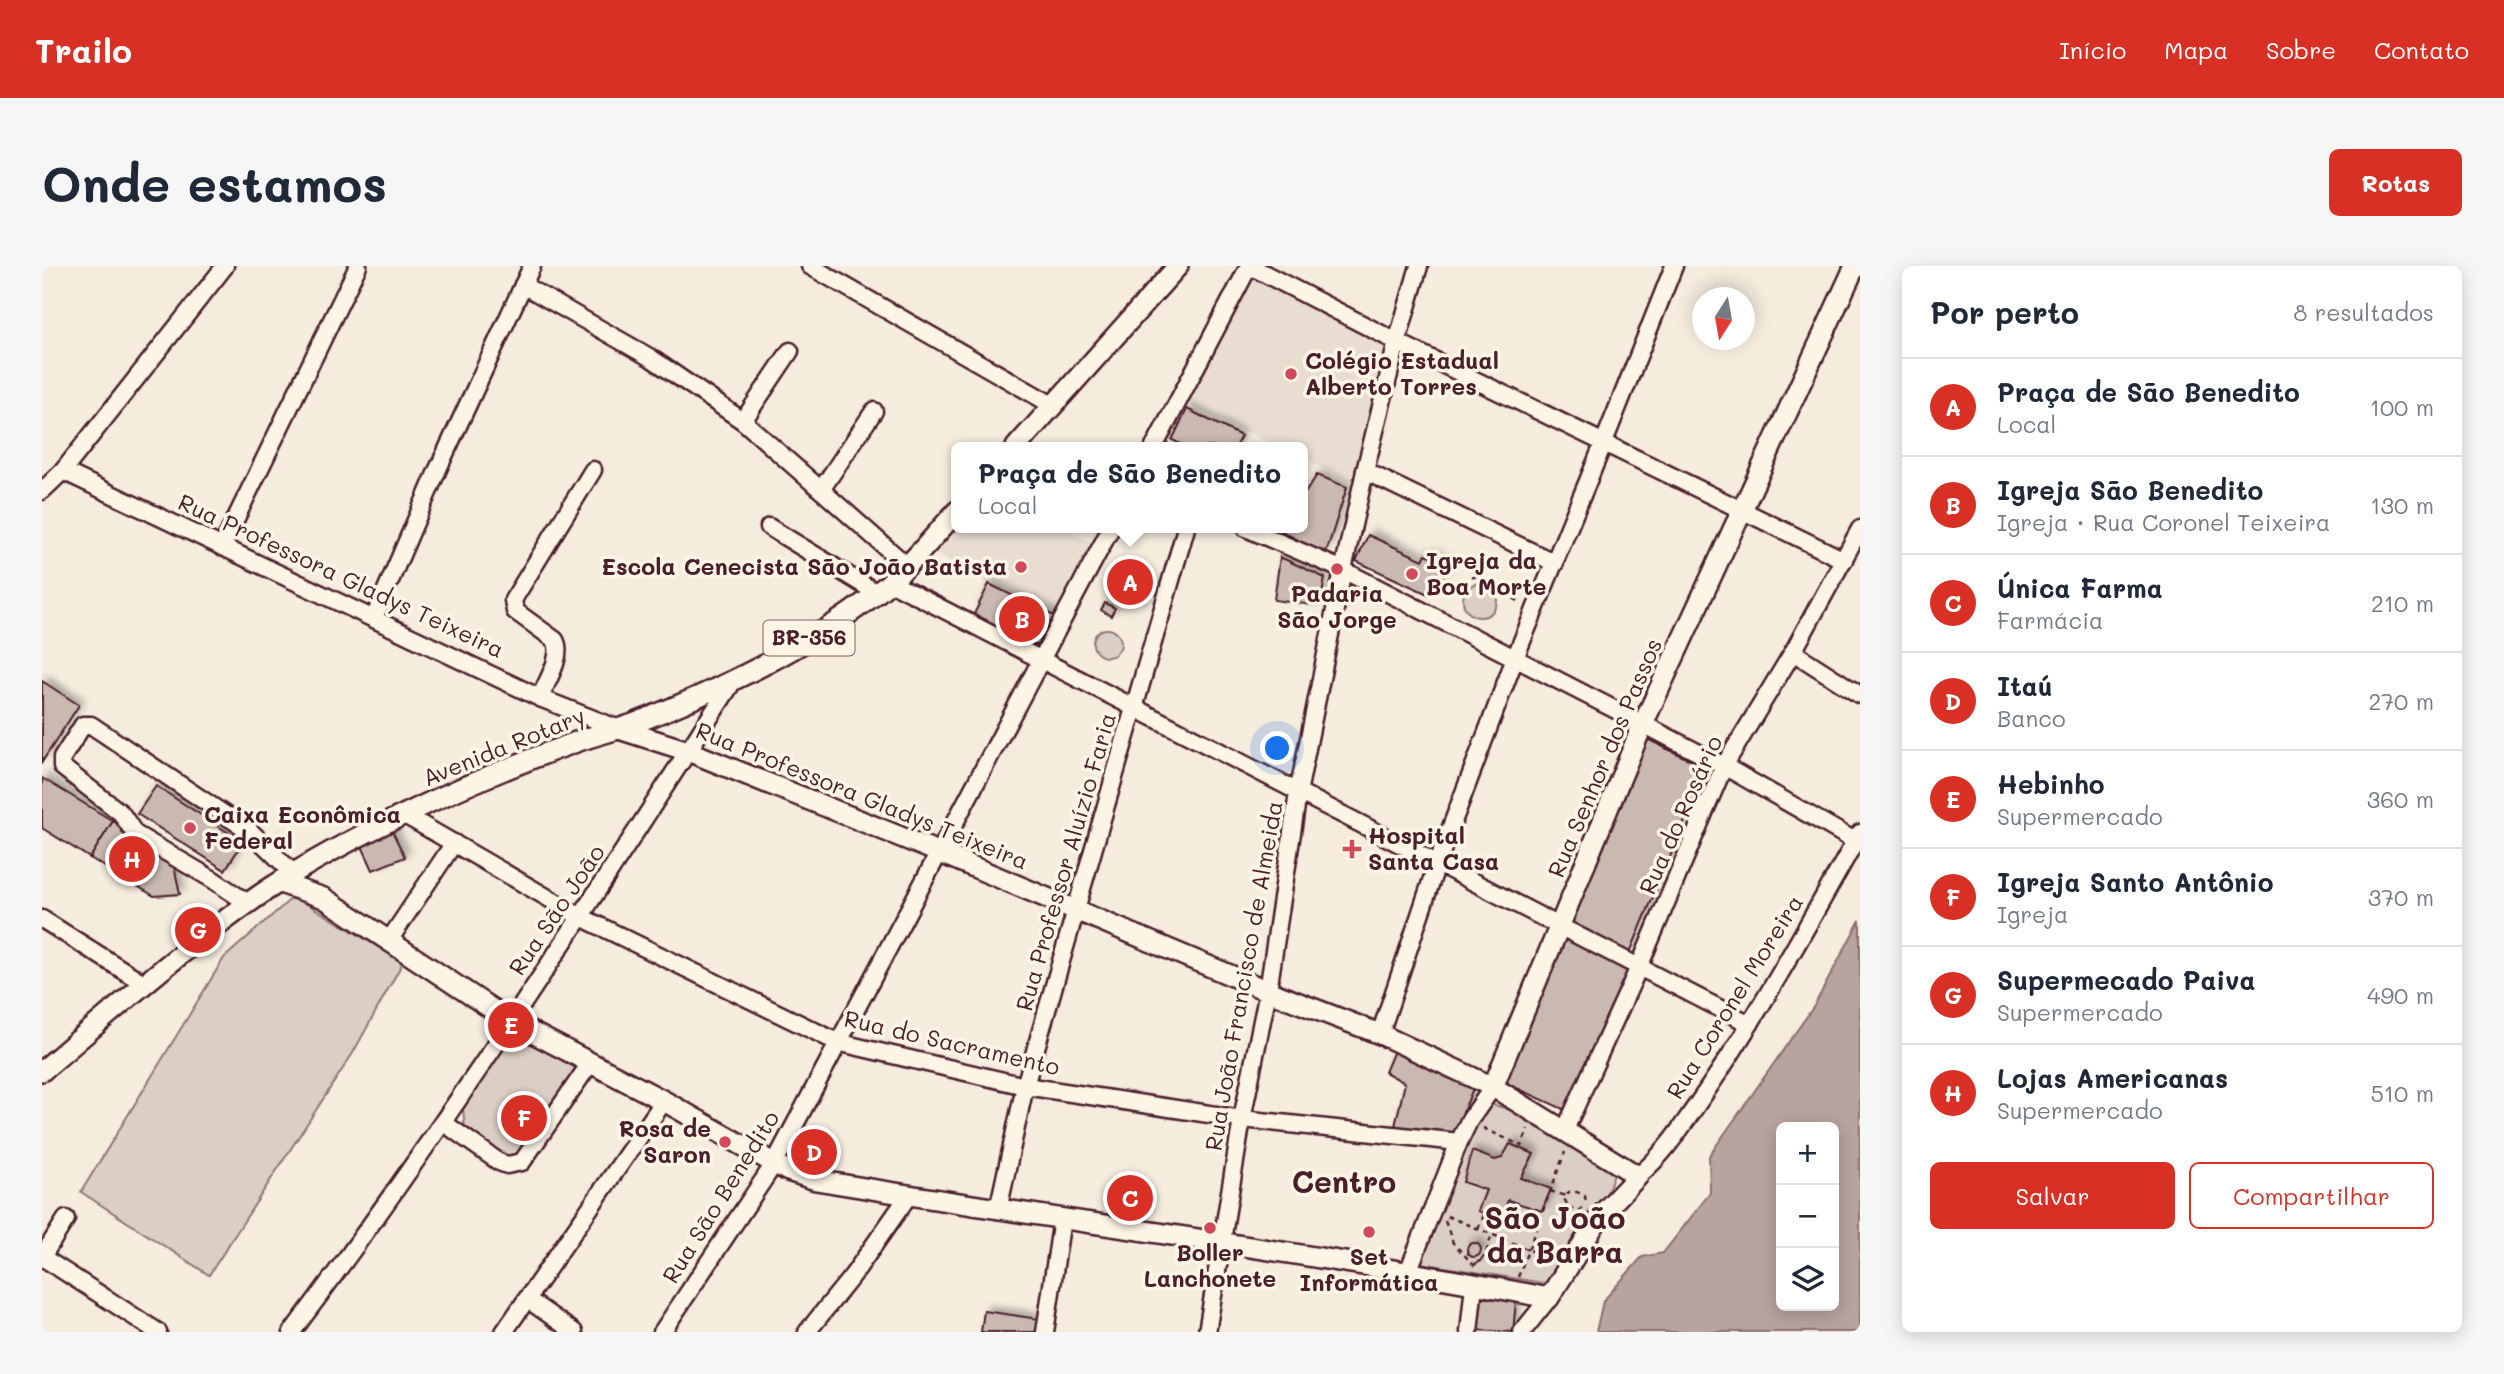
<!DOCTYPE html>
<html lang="pt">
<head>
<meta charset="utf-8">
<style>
  :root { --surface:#fff; --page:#f6f6f7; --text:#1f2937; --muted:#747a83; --line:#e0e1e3; --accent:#d93025 }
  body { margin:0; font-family:Mali,sans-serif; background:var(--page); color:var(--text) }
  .controls { position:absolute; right:21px; bottom:21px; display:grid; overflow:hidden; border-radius:10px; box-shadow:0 4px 18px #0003 }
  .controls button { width:63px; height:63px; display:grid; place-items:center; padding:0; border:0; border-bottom:2px solid var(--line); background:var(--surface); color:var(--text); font:35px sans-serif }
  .compass { position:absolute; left:1650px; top:21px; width:63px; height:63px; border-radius:50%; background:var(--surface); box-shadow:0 4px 18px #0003; rotate:191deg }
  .you { position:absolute; left:1236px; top:483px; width:24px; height:24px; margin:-18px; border:5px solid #fff; border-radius:50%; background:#1a73e8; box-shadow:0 0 0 10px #1a73e833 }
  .badge { display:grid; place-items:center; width:46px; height:46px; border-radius:50%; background:var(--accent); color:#fff; font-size:23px; font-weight:700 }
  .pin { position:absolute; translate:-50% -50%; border:4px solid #fff; box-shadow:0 2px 7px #0006 }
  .popup { position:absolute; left:909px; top:176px; width:357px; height:91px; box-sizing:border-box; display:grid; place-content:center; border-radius:10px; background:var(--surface); filter:drop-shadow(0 2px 5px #0005); font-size:23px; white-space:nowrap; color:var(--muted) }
  .popup b { font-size:26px; color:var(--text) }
  .popup::after { content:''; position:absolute; left:50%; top:100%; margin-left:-14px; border:14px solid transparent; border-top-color:var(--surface) }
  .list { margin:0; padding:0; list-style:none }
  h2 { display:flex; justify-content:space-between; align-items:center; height:91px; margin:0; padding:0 28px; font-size:30px }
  h2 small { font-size:23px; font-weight:400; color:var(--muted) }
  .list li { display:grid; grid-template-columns:46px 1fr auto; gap:21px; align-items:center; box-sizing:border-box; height:98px; padding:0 28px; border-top:2px solid var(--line) }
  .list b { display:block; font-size:26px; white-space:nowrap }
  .list p { margin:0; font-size:23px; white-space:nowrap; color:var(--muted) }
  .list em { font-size:23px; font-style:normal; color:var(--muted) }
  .actions { display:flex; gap:14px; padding:21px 28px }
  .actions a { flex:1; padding:16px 0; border:2px solid var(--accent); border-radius:10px; text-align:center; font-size:24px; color:var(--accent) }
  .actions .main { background:var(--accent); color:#fff }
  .icon { flex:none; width:38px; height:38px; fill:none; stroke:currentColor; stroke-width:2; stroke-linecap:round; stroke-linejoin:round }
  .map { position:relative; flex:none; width:1818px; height:1066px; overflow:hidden; border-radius:10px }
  header { display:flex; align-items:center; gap:42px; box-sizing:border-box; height:98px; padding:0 35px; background:var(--accent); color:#fff }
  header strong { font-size:33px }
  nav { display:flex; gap:38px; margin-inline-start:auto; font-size:24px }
  .intro { display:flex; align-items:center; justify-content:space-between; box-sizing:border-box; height:168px; padding:0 42px }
  h1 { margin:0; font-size:49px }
  .button { padding:18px 32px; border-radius:10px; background:var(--accent); color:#fff; font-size:24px; font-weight:700 }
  main { display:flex; gap:42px; padding:0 42px }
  aside { flex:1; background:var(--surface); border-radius:10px; box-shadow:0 4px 18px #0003 }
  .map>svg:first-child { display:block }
  .built { fill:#e8ddd0 }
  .green { fill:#dbcec4; stroke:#927678; stroke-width:2 }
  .water { fill:#b8a39e; stroke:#8c6e70; stroke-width:2; fill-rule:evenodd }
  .building { fill:#cab9b1; stroke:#4a1f2b; stroke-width:2; filter:url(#shadow) }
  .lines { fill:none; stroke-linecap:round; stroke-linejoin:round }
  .minor-casing { stroke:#4a1f2b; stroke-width:21 }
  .major-casing { stroke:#4a1f2b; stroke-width:24 }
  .path { stroke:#4a1f2b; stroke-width:2.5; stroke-dasharray:5 5; stroke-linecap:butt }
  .minor { stroke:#fcf5e5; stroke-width:16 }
  .major { stroke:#fcf5e5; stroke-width:19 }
  .poi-dot { fill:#d1495b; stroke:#fcf5e5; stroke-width:2.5 }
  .labels { text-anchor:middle; stroke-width:7; stroke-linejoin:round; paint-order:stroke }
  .shield { fill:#fcf5e5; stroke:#7f5f63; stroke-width:2 }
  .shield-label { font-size:21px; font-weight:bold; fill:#4a1f2b }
  .poi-label { font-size:23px; font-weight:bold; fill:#4a1f2b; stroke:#fcf5e5; text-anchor:start }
  .street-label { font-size:23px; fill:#4a1f2b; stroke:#fcf5e5 }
  .district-label { font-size:30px; font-weight:bold; fill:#4a1f2b; stroke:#fcf5e5 }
</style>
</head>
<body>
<header>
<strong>Trailo</strong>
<nav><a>Início</a><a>Mapa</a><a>Sobre</a><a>Contato</a></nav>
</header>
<div class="intro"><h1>Onde estamos</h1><a class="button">Rotas</a></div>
<main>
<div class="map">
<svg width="1818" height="1066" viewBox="0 0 1818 1066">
  <defs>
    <filter id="shadow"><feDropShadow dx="5" dy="-5" stdDeviation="3.5" flood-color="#0004"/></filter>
  </defs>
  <rect width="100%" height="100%" fill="#f5ecde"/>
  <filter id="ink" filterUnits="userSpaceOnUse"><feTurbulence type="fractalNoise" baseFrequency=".0143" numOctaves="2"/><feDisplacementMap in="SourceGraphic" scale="14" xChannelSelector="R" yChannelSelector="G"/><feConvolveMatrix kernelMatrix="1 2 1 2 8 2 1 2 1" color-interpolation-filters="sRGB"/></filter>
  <g filter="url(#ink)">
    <g class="built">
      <path d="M 1209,9 L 1346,78 L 1309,215 L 1261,193 L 1261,181 L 1237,181 L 1145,138 Z"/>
      <path d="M 915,259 L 915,262 L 1022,262 L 1053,278 L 1013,350 L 947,318 L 891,285 Z"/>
    </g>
    <g class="green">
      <circle cx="1438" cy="334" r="17"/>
      <circle cx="1065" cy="377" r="14"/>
      <path d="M 252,630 L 361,696 L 311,787 L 167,1009 L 39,926 L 182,692 Z"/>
      <path d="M 473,765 L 536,797 L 530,814 L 478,890 L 463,889 L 423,862 L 421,843 Z"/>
      <path d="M 1441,836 L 1469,844 L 1573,905 L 1564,930 L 1512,1013 L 1501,1017 L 1378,997 L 1375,990 Z"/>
    </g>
    <path class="water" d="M 1818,654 L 1818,1066 L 1554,1066 L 1561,1035 L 1600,991 L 1621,987 L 1668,927 L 1667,890 L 1772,740 ZM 1739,861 L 1792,861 L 1792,1040 L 1739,1040 Z"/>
    <g class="building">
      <path d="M 1145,143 L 1199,170 L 1193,181 L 1145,181 L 1130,174 Z"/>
      <path d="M 1275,209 L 1305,221 L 1285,284 L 1278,286 L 1239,265 L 1241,262 L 1261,262 L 1261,230 Z"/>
      <path d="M 1326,269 L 1381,294 L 1384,288 L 1401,295 L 1397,320 L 1386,328 L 1314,295 Z"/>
      <path d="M 1238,291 L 1283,312 L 1278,340 L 1232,334 Z"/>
      <path d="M 1080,305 L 1090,311 L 1080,327 L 1070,322 Z"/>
      <path d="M 947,318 L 1024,356 L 1005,384 L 932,348 Z"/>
      <path d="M 1063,337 L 1073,342 L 1069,350 L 1059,344 Z"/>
      <path d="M 0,415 L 37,439 L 0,496 Z"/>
      <path d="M 1601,471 L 1665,502 L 1587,689 L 1526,659 Z"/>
      <path d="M 0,512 L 71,555 L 48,592 L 0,562 Z"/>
      <path d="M 114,520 L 201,576 L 183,604 L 95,548 Z"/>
      <path d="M 71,555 L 131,595 L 138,628 L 112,630 L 48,592 Z"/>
      <path d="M 349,563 L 363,591 L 331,604 L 319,578 Z"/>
      <path d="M 1522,663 L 1597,701 L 1535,837 L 1521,843 L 1468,819 L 1463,815 Z"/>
      <path d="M 1353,782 L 1433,818 L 1413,865 L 1409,867 L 1353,860 L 1363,817 L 1343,806 Z"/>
      <path d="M 475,834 L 482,837 L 500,863 L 490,877 L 464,841 Z"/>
      <path d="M 1468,878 L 1492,888 L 1479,912 L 1509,923 L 1500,945 L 1466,934 L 1459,953 L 1436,945 L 1444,924 L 1421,916 L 1430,885 L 1453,894 L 1460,892 Z"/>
      <circle cx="1432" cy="984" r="7"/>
      <path d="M 1437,1031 L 1474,1035 L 1471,1066 L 1433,1064 Z"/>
      <path d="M 942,1045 L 1004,1054 L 1003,1066 L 939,1066 Z"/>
    </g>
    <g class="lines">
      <g class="minor-casing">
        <g id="minor">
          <path d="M 768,0 L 1012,140"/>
          <path d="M 1208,0 L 1355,76 L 1802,294"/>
          <path d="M 481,19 L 609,92 L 701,155 L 865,300"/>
          <path d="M 701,155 L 748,85"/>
          <path d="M 1112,181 L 1207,0"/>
          <path d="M 21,205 L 498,432 L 577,463"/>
          <path d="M 1323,205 L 1513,297"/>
          <path d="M 779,224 L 832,145"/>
          <path d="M 0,225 L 21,205 L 183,0"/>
          <path d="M 727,261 L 835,327"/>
          <path d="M 1204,262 L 1301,304 L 1601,458 L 1682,500 L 1813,575"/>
          <path d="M 180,281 L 316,0"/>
          <path d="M 848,316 L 1708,758"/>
          <path d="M 332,352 L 396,203 L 490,0"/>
          <path d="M 1751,386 L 1818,429"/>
          <path d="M 498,432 C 504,416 522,390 513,374 L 473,345 L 471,334 L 551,204"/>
          <path d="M 361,548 L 539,651 L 795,776 L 983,820 L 1200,853 L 1417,876"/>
          <path d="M 207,638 L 170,613 L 93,568 L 79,547 L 20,501 L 20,492 L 41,459 L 49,459 L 210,567 L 252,608"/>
          <path d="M 0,653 L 103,718"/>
          <path d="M 346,676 L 412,577"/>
          <path d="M 1338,768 L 1395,598 L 1473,392 L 1562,176 L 1632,0"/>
          <path d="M 402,857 L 457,896 L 465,899 L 480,896 L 549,796"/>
          <path d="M 1522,866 L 1597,701 L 1682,500 L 1751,386 L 1818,263"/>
          <path d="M 1596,910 C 1624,887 1642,857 1663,827 C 1720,744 1768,654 1818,567"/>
          <path d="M 956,944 L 983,820 L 1144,262"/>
          <path d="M 0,991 L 116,1066"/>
          <path d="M 0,991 L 24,953"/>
          <path d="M 1366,1006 L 1417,876 L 1427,855 L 1451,821"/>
          <path d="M 485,1033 L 532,1066"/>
          <path d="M 250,1066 C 408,856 549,635 692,414"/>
          <path d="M 462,1066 L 622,835"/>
          <path d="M 620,1066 L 732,898 L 1069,262"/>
          <path d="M 765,1066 L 811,1009 L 867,929"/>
          <path d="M 1003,1066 L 1020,953"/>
          <path d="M 1165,1066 L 1200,853 L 1226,725 L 1256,527 L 1301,304 L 1323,205 L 1355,76 L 1377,0"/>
          <path d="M 1427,1066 L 1432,1018"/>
          <path d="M 1480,1066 L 1507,1032"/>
        </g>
      </g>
      <g class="major-casing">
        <g id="major">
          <path d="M 974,181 L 1136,0"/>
          <path d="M 238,617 L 282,632 L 468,755 L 622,835 L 746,905 L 774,914 C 1018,955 1264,985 1507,1032 L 1558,950 L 1596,910 L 1451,821 L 1338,768 L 1226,725 L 896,586 L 646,485 L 577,463"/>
          <path d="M 0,805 C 73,743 146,678 225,624 C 269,595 316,570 363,548 C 419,521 476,497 534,476 C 553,469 572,465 591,458 C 676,424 762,384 835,327 C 865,304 889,273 915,245"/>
          <path d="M 1451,821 L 1601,458 L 1813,0"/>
        </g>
      </g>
      <g class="path">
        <path d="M 1394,319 L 1406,324 L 1436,309 L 1454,317 L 1467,330 L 1480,337"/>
        <path d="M 1441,862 L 1480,880 L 1486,863"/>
        <path d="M 1508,925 L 1524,930"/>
        <path d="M 1541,942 L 1537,945 L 1526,941 L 1523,934 L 1526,926 L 1535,926 L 1543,930 L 1544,939"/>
        <path d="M 1405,950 L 1512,994"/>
        <path d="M 1403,955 L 1411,977 L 1431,998"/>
        <path d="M 1436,963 L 1442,949"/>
        <path d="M 1435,996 L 1486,983"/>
        <path d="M 1431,1000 L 1443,990 L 1450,968"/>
        <path d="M 1476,1011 L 1523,886"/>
      </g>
      <use href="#minor" class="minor"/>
      <use href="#major" class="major"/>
    </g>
  </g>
  <g class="poi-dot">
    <circle cx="1249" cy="108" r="7"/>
    <circle cx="979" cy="301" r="7"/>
    <circle cx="1295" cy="303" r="7"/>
    <circle cx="1370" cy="308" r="7"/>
    <circle cx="148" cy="562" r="7"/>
    <path d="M1306.5 572.5h7v7h7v7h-7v7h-7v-7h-7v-7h7z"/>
    <circle cx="683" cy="876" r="7"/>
    <circle cx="1168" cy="962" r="7"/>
    <circle cx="1327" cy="966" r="7"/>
  </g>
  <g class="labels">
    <rect class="shield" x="721.5" y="354.5" width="91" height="35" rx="5"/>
    <g class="shield-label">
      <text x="767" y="379">BR-356</text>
    </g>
    <g class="poi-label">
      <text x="1263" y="103">Colégio Estadual<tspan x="1263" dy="26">Alberto Torres</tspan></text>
      <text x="1384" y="303">Igreja da<tspan x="1384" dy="26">Boa Morte</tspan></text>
      <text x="965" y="309" text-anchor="end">Escola Cenecista São João Batista</text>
      <text x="1295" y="336" text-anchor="middle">Padaria<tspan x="1295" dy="26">São Jorge</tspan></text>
      <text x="162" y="557">Caixa Econômica<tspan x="162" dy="26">Federal</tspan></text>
      <text x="1326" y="578">Hospital<tspan x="1326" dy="26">Santa Casa</tspan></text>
      <text x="669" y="871" text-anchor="end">Rosa de<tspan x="669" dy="26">Saron</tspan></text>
      <text x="1168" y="995" text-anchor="middle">Boller<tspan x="1168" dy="26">Lanchonete</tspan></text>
      <text x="1327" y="999" text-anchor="middle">Set<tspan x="1327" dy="26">Informática</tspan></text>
    </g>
    <g class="street-label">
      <text transform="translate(299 310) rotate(25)" y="8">Rua Professora Gladys Teixeira</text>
      <text transform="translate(462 481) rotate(-22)" y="8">Avenida Rotary</text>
      <text transform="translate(1563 492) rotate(-67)" y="8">Rua Senhor dos Passos</text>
      <text transform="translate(820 530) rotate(22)" y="8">Rua Professora Gladys Teixeira</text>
      <text transform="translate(1639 549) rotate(-66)" y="8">Rua do Rosário</text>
      <text transform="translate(1024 596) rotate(-74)" y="8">Rua Professor Aluízio Faria</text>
      <text transform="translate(515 644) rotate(-56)" y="8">Rua São João</text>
      <text transform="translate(1202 710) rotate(-80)" y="8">Rua João Francisco de Almeida</text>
      <text transform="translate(1693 731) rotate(-58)" y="8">Rua Coronel Moreira</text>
      <text transform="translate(910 777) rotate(13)" y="8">Rua do Sacramento</text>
      <text transform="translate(679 931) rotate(-58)" y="8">Rua São Benedito</text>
    </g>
    <g class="district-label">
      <text x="1302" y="927">Centro</text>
      <text x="1513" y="963">São João<tspan x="1513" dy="34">da Barra</tspan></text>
    </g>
  </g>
</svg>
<div class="controls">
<button>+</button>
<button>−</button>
<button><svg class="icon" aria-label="layers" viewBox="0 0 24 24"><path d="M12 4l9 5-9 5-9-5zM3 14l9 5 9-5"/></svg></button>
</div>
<svg class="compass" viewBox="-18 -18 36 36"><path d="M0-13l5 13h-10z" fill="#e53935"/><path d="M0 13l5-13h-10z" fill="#747a83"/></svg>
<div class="you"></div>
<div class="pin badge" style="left:1088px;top:316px">A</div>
<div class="popup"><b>Praça de São Benedito</b>Local</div>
<div class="pin badge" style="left:980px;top:353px">B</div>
<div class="pin badge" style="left:1088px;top:932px">C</div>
<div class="pin badge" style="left:772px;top:886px">D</div>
<div class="pin badge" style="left:469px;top:759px">E</div>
<div class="pin badge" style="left:482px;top:852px">F</div>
<div class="pin badge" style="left:156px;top:664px">G</div>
<div class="pin badge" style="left:90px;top:593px">H</div>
</div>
<aside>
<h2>Por perto<small>8 resultados</small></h2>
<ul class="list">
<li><span class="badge">A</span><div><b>Praça de São Benedito</b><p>Local</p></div><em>100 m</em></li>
<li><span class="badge">B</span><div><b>Igreja São Benedito</b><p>Igreja · Rua Coronel Teixeira</p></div><em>130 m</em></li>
<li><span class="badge">C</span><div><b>Única Farma</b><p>Farmácia</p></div><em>210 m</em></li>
<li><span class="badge">D</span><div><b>Itaú</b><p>Banco</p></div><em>270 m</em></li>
<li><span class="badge">E</span><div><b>Hebinho</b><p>Supermercado</p></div><em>360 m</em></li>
<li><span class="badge">F</span><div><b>Igreja Santo Antônio</b><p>Igreja</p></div><em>370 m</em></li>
<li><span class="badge">G</span><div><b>Supermecado Paiva</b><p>Supermercado</p></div><em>490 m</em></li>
<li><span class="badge">H</span><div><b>Lojas Americanas</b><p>Supermercado</p></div><em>510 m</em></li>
</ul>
<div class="actions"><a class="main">Salvar</a><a>Compartilhar</a></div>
</aside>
</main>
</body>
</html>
